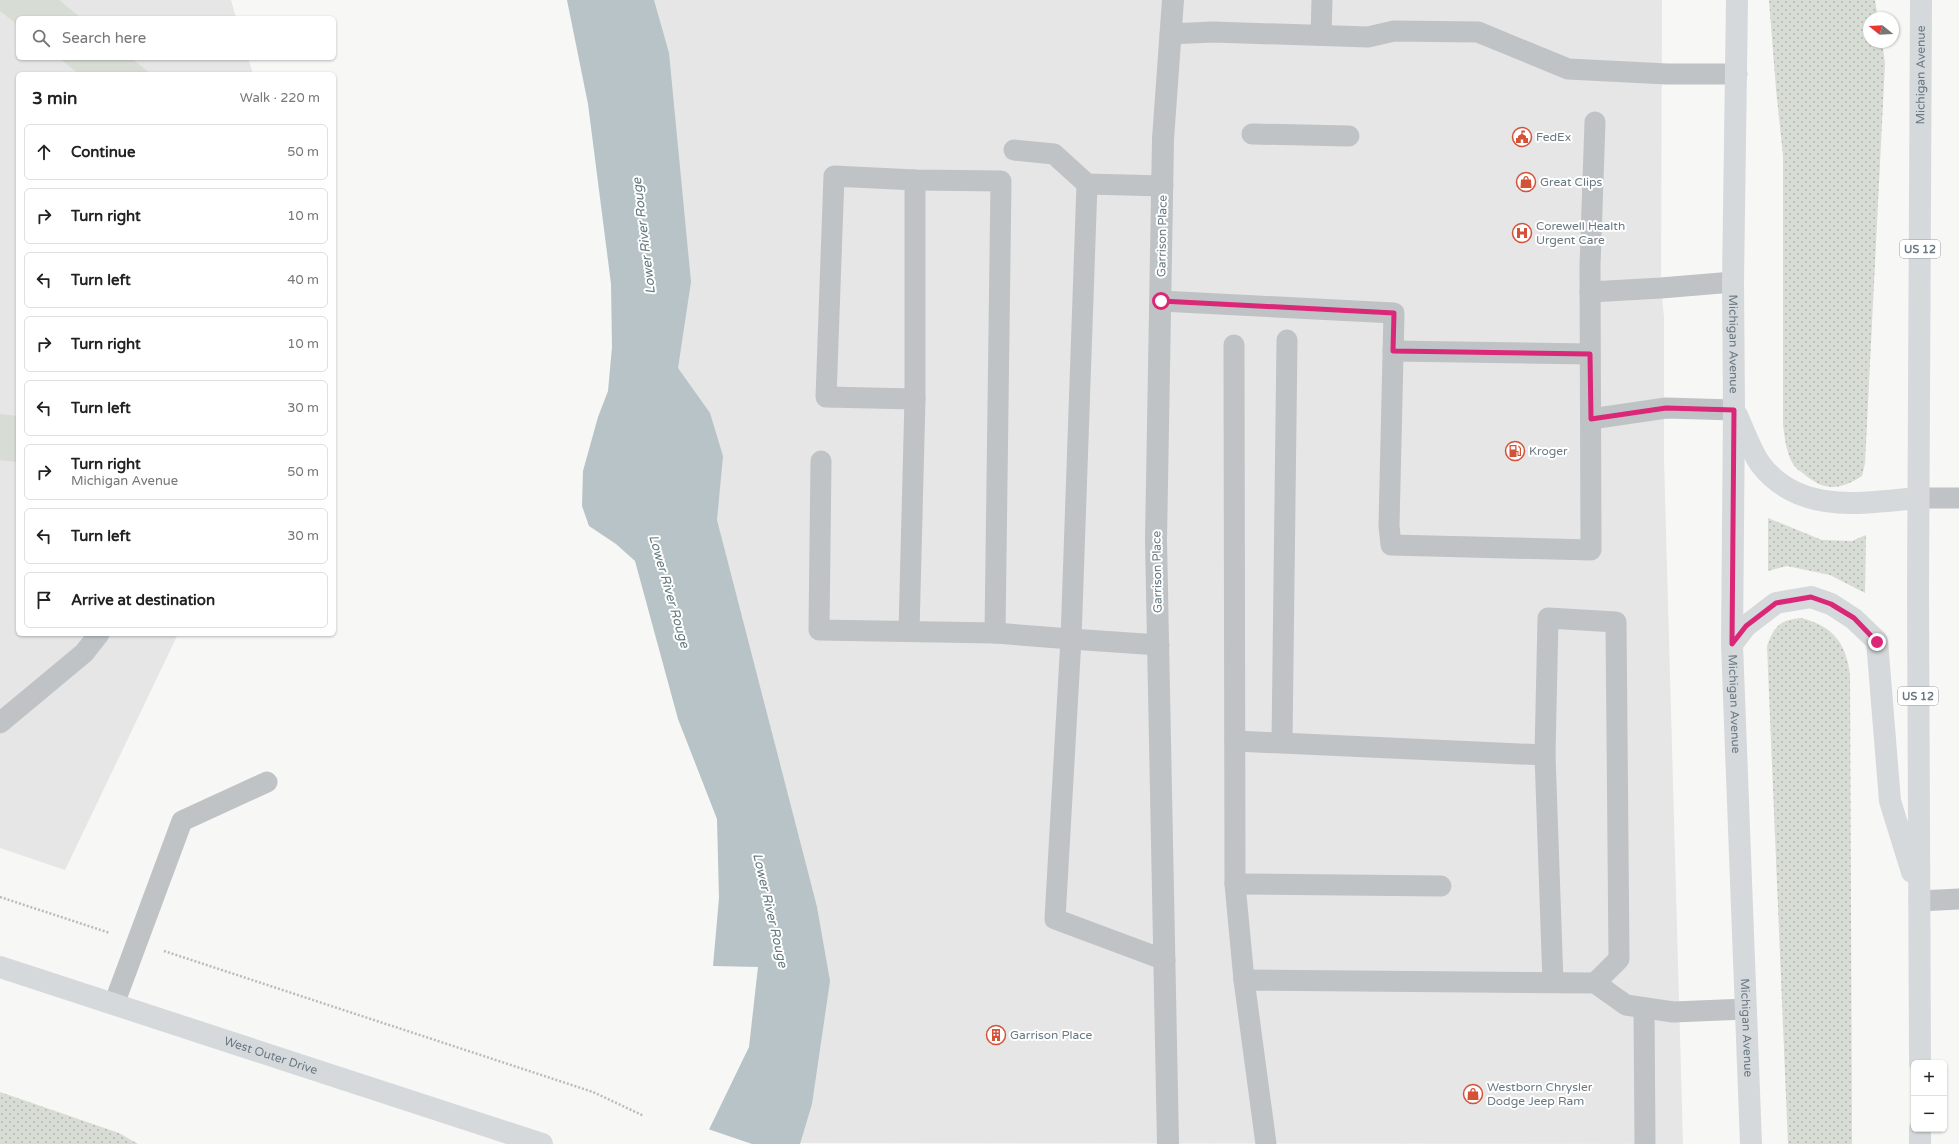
<!DOCTYPE html>
<html lang="en">
<head>
<meta charset="utf-8">
<style>
  :root { --surface:#fff; --page:#f6f6f6; --text:#222; --muted:#767676; --line:#e0e0e0 }
  body { margin:0; font-family:"Varela Round",sans-serif; background:var(--page); color:var(--text) }
  .controls { position:absolute; right:12px; bottom:12px; display:grid; overflow:hidden; border-radius:6px; box-shadow:0 1px 3px #0004 }
  .controls button { width:36px; height:36px; display:grid; place-items:center; padding:0; border:0; border-bottom:1px solid var(--line); background:var(--surface); color:var(--text); font:20px sans-serif }
  .compass { position:absolute; left:1863px; top:12px; width:36px; height:36px; border-radius:50%; background:var(--surface); box-shadow:0 1px 3px #0004; rotate:288deg }
  .stop { position:absolute; width:12px; height:12px; margin:-9px; border:3px solid #db2777; border-radius:50%; background:#fff }
  .stop.end { background:#db2777; border-color:#fff; box-shadow:0 1px 4px #0008 }
  .list { margin:0; padding:0; list-style:none }
  h2 { display:flex; justify-content:space-between; align-items:center; height:52px; margin:0; padding:0 16px; font-size:17px }
  h2 small { font-size:13px; font-weight:400; color:var(--muted) }
  .list li { display:grid; grid-template-columns:26px 1fr auto; gap:12px; align-items:center; box-sizing:border-box; height:56px; margin:0 8px 8px; padding:0 8px; border:1px solid var(--line); border-radius:6px }
  .list b { display:block; font-size:15px; white-space:nowrap }
  .list p { margin:0; font-size:13px; white-space:nowrap; color:var(--muted) }
  .list em { font-size:13px; font-style:normal; color:var(--muted) }
  .icon { flex:none; width:22px; height:22px; fill:none; stroke:currentColor; stroke-width:2; stroke-linecap:round; stroke-linejoin:round }
  .map { position:relative; flex:none; width:1959px; height:1144px; overflow:hidden }
  .search { position:absolute; background:var(--surface); box-shadow:0 1px 3px #0004; left:16px; top:16px; width:320px; height:44px; display:flex; align-items:center; gap:10px; box-sizing:border-box; padding:0 14px; border-radius:6px; color:var(--muted); font-size:15px }
  .panel { position:absolute; background:var(--surface); box-shadow:0 1px 3px #0004; left:16px; top:72px; width:320px; height:564px; border-radius:6px }
  .map>svg:first-child { display:block }
  .built { fill:#e5e6e5 }
  .grass { fill:url(#grass-dots) }
  .park { fill:#d7dcd4 }
  .water { fill:#b7c3c6 }
  .pier { fill:#f7f7f5 }
  .lines { fill:none; stroke-linecap:round; stroke-linejoin:round }
  .path { stroke:#b9bcbe; stroke-width:2.5; stroke-dasharray:2 2; stroke-linecap:butt }
  .service { stroke:#bfc3c6; stroke-width:21 }
  .minor { stroke:#bfc3c6; stroke-width:22 }
  .secondary { stroke:#d5d9dc; stroke-width:22 }
  .primary { stroke:#d5d9dc; stroke-width:22 }
  .route { stroke:#db2777; stroke-width:5 }
  .labels { text-anchor:middle; stroke-width:4; stroke-linejoin:round; paint-order:stroke }
  .shield { fill:#fff; stroke:#96a1a8; stroke-width:1 }
  .shield-label { font-size:11px; font-weight:bold; fill:#697983 }
  .street-label { font-size:12px; fill:#697983; stroke:#fff }
  .poi-label { font-size:12px; fill:#697983; stroke:#fff; text-anchor:start }
  .water-label { font-size:13px; font-style:italic; fill:#64797f; stroke:#fff }
</style>
</head>
<body>
<div class="map">
<svg width="1959" height="1144" viewBox="0 0 1959 1144">
  <defs>
    <pattern id="grass-dots" width="8" height="8" patternUnits="userSpaceOnUse"><rect width="8" height="8" fill="#d7dcd4"/><path d="M2 2h.1M6 6h.1" fill="none" stroke="#b2b7b1" stroke-width="1.8" stroke-linecap="round"/></pattern>
  </defs>
  <rect width="100%" height="100%" fill="#f7f7f5"/>
  <g class="built">
    <path d="M 0,0 L 231,0 L 236,18 L 18,18 L 18,58 L 248,58 L 253,74 L 18,74 L 18,634 L 178,634 L 65,870 L 0,848 Z"/>
    <path d="M 640,0 L 1662,0 L 1661,288 L 1664,317 L 1664,460 L 1683,1144 L 800,1143 L 678,368 Z"/>
  </g>
  <g class="grass">
    <path d="M 1769,0 L 1875,0 L 1878,18 L 1869,18 L 1869,42 L 1882,42 L 1885,63 L 1865,463 L 1862,476 C 1840,490 1825,492 1804,474 C 1800,471 1795,468 1793,464 C 1786,452 1785,439 1783,425 L 1783,155 L 1776,89 Z"/>
    <path d="M 1768,518 L 1822,540 L 1852,541 L 1866,535 L 1865,593 L 1830,575 L 1787,566 L 1768,571 Z"/>
    <path d="M 1801,618 C 1833,626 1846,643 1850,675 L 1852,1144 L 1788,1144 L 1767,646 C 1774,626 1780,620 1801,618 Z"/>
    <path d="M 0,1092 L 119,1133 L 138,1144 L 0,1144 Z"/>
  </g>
  <g class="park">
    <path d="M 0,0 L 59,0 L 81,18 L 18,18 L 18,25 L 0,11 Z"/>
    <path d="M 59,58 L 131,58 L 151,74 L 79,74 Z"/>
    <path d="M 0,414 L 18,416 L 18,462 L 0,460 Z"/>
  </g>
  <path class="water" d="M 567,0 L 654,0 L 669,53 L 691,282 L 678,368 L 710,413 L 723,456 L 717,520 L 817,907 L 830,981 L 812,1104 L 800,1144 L 702,1144 L 749,1047 L 758,967 L 713,966 L 719,898 L 717,819 L 678,719 L 635,561 L 616,544 L 589,526 L 582,506 L 583,471 L 598,417 L 608,391 L 612,347 L 611,284 L 588,104 Z"/>
  <path class="pier" d="M 708,1129 L 752,1144 L 700,1144 Z"/>
  <g class="lines">
    <g class="path">
      <path d="M 0,897 L 110,933"/>
      <path d="M 164,951 L 593,1092 L 644,1116"/>
    </g>
    <g class="service">
      <path d="M 1170,34 L 1213,32 L 1368,37 L 1394,31 L 1478,32 L 1568,69 L 1667,74 L 1737,74"/>
      <path d="M 1321,35 L 1322,0"/>
      <path d="M 1252,134 L 1349,136"/>
      <path d="M 1014,150 L 1054,154 L 1087,184 L 1163,186"/>
      <path d="M 1590,292 L 1661,288 L 1733,282"/>
      <path d="M 1161,301 L 1394,313 L 1389,526 L 1391,545 L 1591,550 L 1590,266 L 1595,122"/>
      <path d="M 1234,345 L 1235,884 L 1244,980"/>
      <path d="M 1393,351 L 1590,354"/>
      <path d="M 1591,419 L 1666,408 L 1734,410"/>
      <path d="M 821,461 L 819,630 L 995,633 L 1001,181 L 915,180 L 834,176 L 826,397 L 915,399"/>
      <path d="M 1918,498 L 1959,498"/>
      <path d="M 909,631 L 915,399 L 915,180"/>
      <path d="M 995,633 L 1071,639 L 1087,184"/>
      <path d="M 1159,645 L 1071,639 L 1055,919 L 1165,960"/>
      <path d="M 0,723 L 84,653 L 99,634"/>
      <path d="M 1235,741 L 1545,755"/>
      <path d="M 1282,742 L 1287,340"/>
      <path d="M 1235,884 L 1441,886"/>
      <path d="M 1919,901 L 1959,899"/>
      <path d="M 1553,982 L 1545,755 L 1548,618 L 1616,622 L 1619,959 L 1595,983"/>
      <path d="M 114,1004 L 182,821 L 267,782"/>
      <path d="M 1644,1008 L 1645,1144"/>
      <path d="M 1266,1144 L 1244,980 L 1595,983 L 1626,1005 L 1673,1012 L 1746,1009"/>
    </g>
    <path class="minor" d="M 1168,1144 L 1156,540 L 1163,139 L 1173,0"/>
    <path class="secondary" id="s1" d="M 0,967 L 542,1144"/>
    <g class="primary">
      <path id="s2" d="M 1737,0 L 1733,282 L 1734,410 L 1732,644 L 1751,1144"/>
      <path d="M 1737,415 C 1743,429 1752,453 1761,465 C 1800,515 1863,503 1918,498"/>
      <path d="M 1732,644 L 1746,626 L 1776,603 L 1811,597 L 1831,604 L 1854,619 L 1877,641 L 1890,801 L 1912,872"/>
      <path id="s3" d="M 1920,1063 L 1918,592 L 1921,0"/>
      <path d="M 1920,1129 L 1920,1144"/>
    </g>
  </g>
  <g class="lines">
    <path class="route" d="M 1161,301 L 1394,313 L 1393,351 L 1590,354 L 1591,419 L 1666,408 L 1734,410 L 1732,644 L 1746,626 L 1776,603 L 1811,597 L 1831,604 L 1854,618 L 1877,642"/>
  </g>
  <defs>
    <g id="civic-ring" transform="scale(1)"><circle r="9.5" fill="#fff" stroke="#d45237" stroke-width="1.5"/><path d="M-.6-6.5H3V-4.5H.6V-3L4-1V1h2V6H-6V1h2V-1L-.6-3ZM-1.2 2.5V6h2.4V2.5Z" fill="#d45237"/></g>
    <g id="shop-ring" transform="scale(1)"><circle r="9.5" fill="#fff" stroke="#d45237" stroke-width="1.5"/><path d="M-5-2.5h2.3a2.7 3.5 0 0 1 5.4 0H5L5.5 6h-11ZM-1.5-2.5h3a1.5 2.3 0 0 0-3 0Z" fill="#d45237"/></g>
    <g id="hospital-ring" transform="scale(1)"><circle r="9.5" fill="#fff" stroke="#d45237" stroke-width="1.5"/><path d="M-5-5h3v3.5h4V-5h3V5h-3V1.5h-4V5h-3Z" fill="#d45237"/></g>
    <g id="fuel-ring" transform="scale(1)"><circle r="9.5" fill="#fff" stroke="#d45237" stroke-width="1.5"/><path d="M-5.5-6h7V0h2V4h1.3V-2.5L3-4.5l.8-.8L6-3V5H2.5V1h-1V6h-7ZM-4.2-4.7v3.2H.2V-4.7Z" fill="#d45237"/></g>
    <g id="building-ring" transform="scale(1)"><circle r="9.5" fill="#fff" stroke="#d45237" stroke-width="1.5"/><path d="M-4-6H4V6H1V3H-1V6H-4ZM-2.5-4.3h1.7v1.8h-1.7ZM.8-4.3h1.7v1.8H.8ZM-2.5-1h1.7V.8h-1.7ZM.8-1h1.7V.8H.8Z" fill="#d45237"/></g>
  </defs>
  <g fill-rule="evenodd">
    <use href="#civic-ring" x="1522" y="137"/>
    <use href="#shop-ring" x="1526" y="182"/>
    <use href="#hospital-ring" x="1522" y="233"/>
    <use href="#fuel-ring" x="1515" y="451"/>
    <use href="#building-ring" x="996" y="1035"/>
    <use href="#shop-ring" x="1473" y="1094"/>
  </g>
  <g class="labels">
    <g class="shield">
      <rect x="1900" y="240" width="40" height="18" rx="3"/>
      <rect x="1898" y="687" width="40" height="18" rx="3"/>
    </g>
    <g class="shield-label">
      <text x="1920" y="253">US 12</text>
      <text x="1918" y="700">US 12</text>
    </g>
    <g class="street-label">
      <text dy="4" stroke="none"><textPath href="#s3" startOffset="988">Michigan Avenue</textPath></text>
      <text transform="translate(1162 236) rotate(-89)" y="4">Garrison Place</text>
      <text dy="4" stroke="none"><textPath href="#s2" startOffset="344">Michigan Avenue</textPath></text>
      <text transform="translate(1157 572) rotate(-91)" y="4">Garrison Place</text>
      <text dy="4" stroke="none"><textPath href="#s2" startOffset="704">Michigan Avenue</textPath></text>
      <text dy="4" stroke="none"><textPath href="#s2" startOffset="1028">Michigan Avenue</textPath></text>
      <text dy="4" stroke="none"><textPath href="#s1" startOffset="285">West Outer Drive</textPath></text>
    </g>
    <g class="poi-label">
      <text x="1536" y="141">FedEx</text>
      <text x="1540" y="186">Great Clips</text>
      <text x="1536" y="230">Corewell Health<tspan x="1536" dy="14">Urgent Care</tspan></text>
      <text x="1529" y="455">Kroger</text>
      <text x="1010" y="1039">Garrison Place</text>
      <text x="1487" y="1091">Westborn Chrysler<tspan x="1487" dy="14">Dodge Jeep Ram</tspan></text>
    </g>
    <g class="water-label">
      <text transform="translate(643 236) rotate(-97)" y="5">Lower River Rouge</text>
      <text transform="translate(670 591) rotate(74)" y="5">Lower River Rouge</text>
      <text transform="translate(771 910) rotate(77)" y="5">Lower River Rouge</text>
    </g>
  </g>
</svg>
<div class="controls">
<button>+</button>
<button>−</button>
</div>
<svg class="compass" viewBox="-18 -18 36 36"><path d="M0-13l5 13h-10z" fill="#e53935"/><path d="M0 13l5-13h-10z" fill="#767676"/></svg>
<div class="stop" style="left:1161px;top:301px"></div>
<div class="stop end" style="left:1877px;top:642px"></div>
<div class="search"><svg class="icon" aria-label="search" viewBox="0 0 24 24"><circle cx="10" cy="10" r="6"/><path d="M15 15l6 6"/></svg>Search here</div>
<section class="panel">
<h2>3 min<small>Walk · 220 m</small></h2>
<ul class="list">
<li><svg class="icon" aria-label="ahead" viewBox="0 0 24 24"><path d="M12 20V5M6 11l6-6 6 6"/></svg><div><b>Continue</b></div><em>50 m</em></li>
<li><svg class="icon" aria-label="right" viewBox="0 0 24 24"><path d="M7 20v-9h11M14 6l5 5-5 5"/></svg><div><b>Turn right</b></div><em>10 m</em></li>
<li><svg class="icon" aria-label="left" viewBox="0 0 24 24"><path d="M17 20v-9H6M10 6l-5 5 5 5"/></svg><div><b>Turn left</b></div><em>40 m</em></li>
<li><svg class="icon" aria-label="right" viewBox="0 0 24 24"><path d="M7 20v-9h11M14 6l5 5-5 5"/></svg><div><b>Turn right</b></div><em>10 m</em></li>
<li><svg class="icon" aria-label="left" viewBox="0 0 24 24"><path d="M17 20v-9H6M10 6l-5 5 5 5"/></svg><div><b>Turn left</b></div><em>30 m</em></li>
<li><svg class="icon" aria-label="right" viewBox="0 0 24 24"><path d="M7 20v-9h11M14 6l5 5-5 5"/></svg><div><b>Turn right</b><p>Michigan Avenue</p></div><em>50 m</em></li>
<li><svg class="icon" aria-label="left" viewBox="0 0 24 24"><path d="M17 20v-9H6M10 6l-5 5 5 5"/></svg><div><b>Turn left</b></div><em>30 m</em></li>
<li><svg class="icon" aria-label="arrive" viewBox="0 0 24 24"><path d="M6 21V4h12l-3 4 3 4H6"/></svg><div><b>Arrive at destination</b></div></li>
</ul>
</section>
</div>
</body>
</html>
